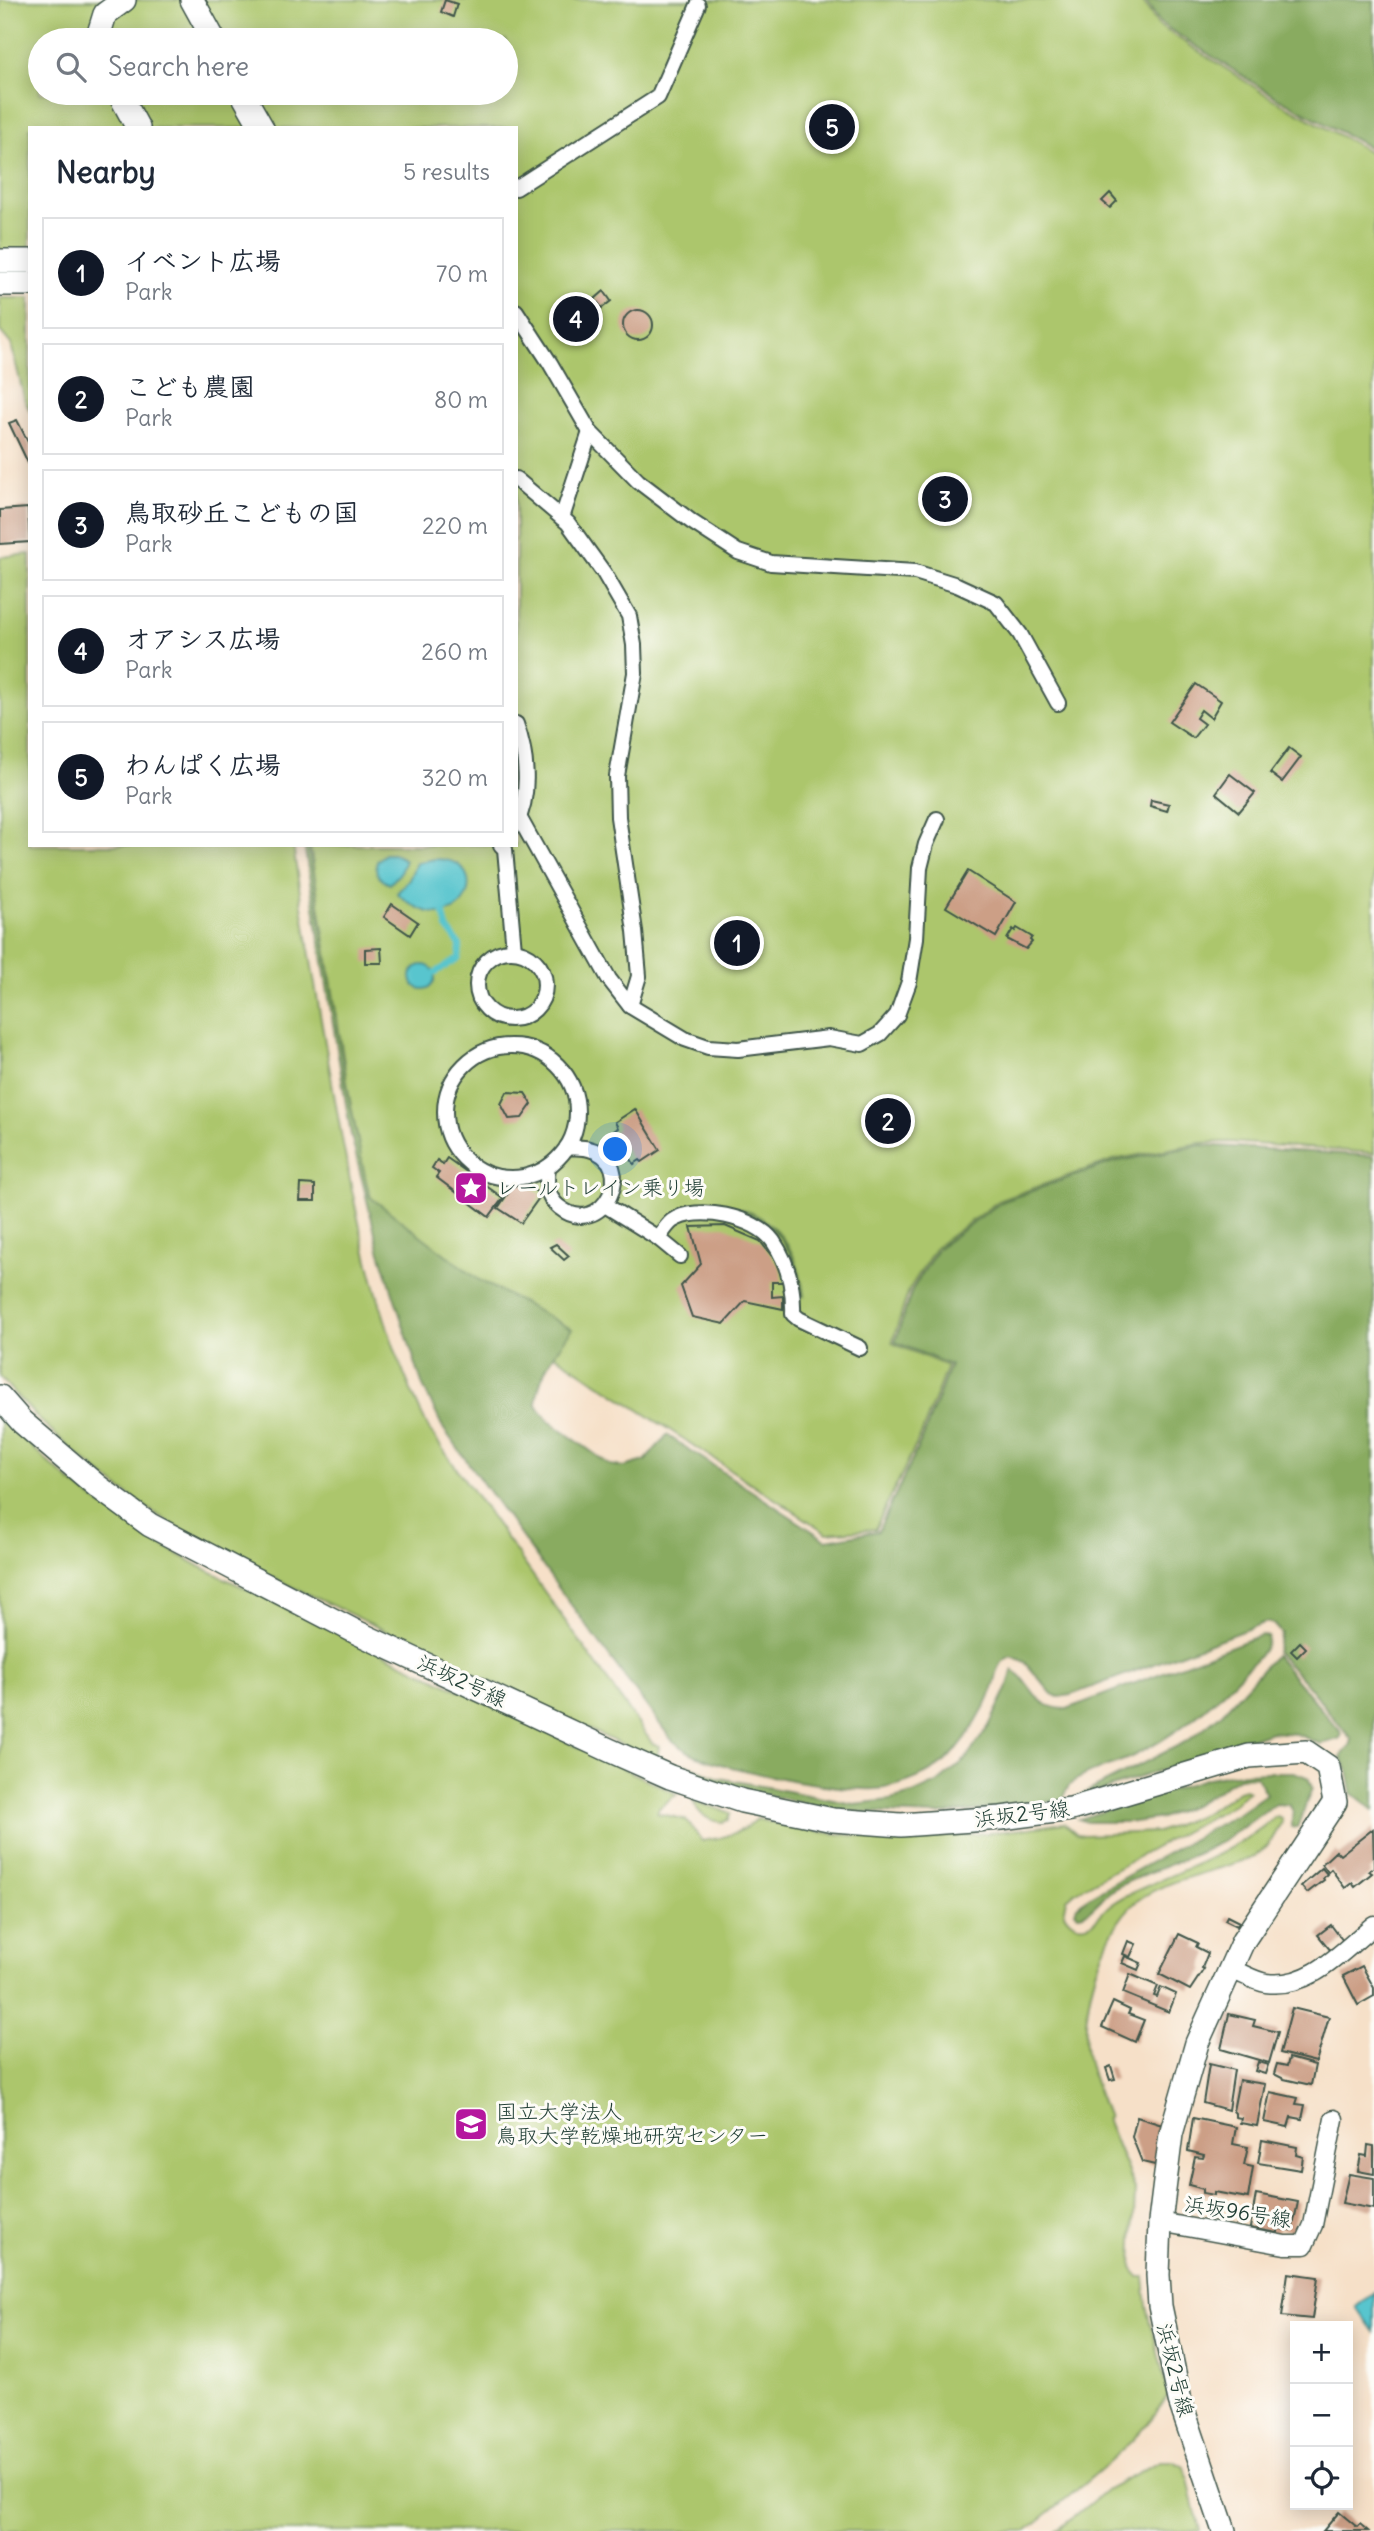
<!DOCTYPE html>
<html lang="en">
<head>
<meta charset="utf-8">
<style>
  :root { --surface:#fff; --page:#f2f2f3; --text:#1f2937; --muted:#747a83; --line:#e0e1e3; --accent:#111827 }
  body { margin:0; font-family:Delius,"Klee One",sans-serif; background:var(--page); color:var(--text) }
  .controls { position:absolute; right:21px; bottom:21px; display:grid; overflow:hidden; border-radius:0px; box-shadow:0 4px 18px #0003 }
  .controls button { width:63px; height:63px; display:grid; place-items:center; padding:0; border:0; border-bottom:2px solid var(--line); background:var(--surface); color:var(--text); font:35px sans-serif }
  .you { position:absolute; left:616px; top:1150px; width:24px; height:24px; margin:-18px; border:5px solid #fff; border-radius:50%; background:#1a73e8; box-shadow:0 0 0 10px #1a73e833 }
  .badge { display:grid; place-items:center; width:46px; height:46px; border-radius:50%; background:var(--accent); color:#fff; font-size:23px; font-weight:700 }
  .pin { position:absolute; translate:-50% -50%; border:4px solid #fff; box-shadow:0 2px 7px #0006 }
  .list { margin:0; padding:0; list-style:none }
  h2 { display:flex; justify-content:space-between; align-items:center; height:91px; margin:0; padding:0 28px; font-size:30px }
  h2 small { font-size:23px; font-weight:400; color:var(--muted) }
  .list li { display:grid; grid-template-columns:46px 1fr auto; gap:21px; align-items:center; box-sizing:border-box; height:112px; margin:0 14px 14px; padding:0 14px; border:2px solid var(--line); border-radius:0px }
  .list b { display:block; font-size:26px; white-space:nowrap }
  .list p { margin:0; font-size:23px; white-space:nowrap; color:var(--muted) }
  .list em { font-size:23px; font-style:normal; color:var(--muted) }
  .icon { flex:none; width:38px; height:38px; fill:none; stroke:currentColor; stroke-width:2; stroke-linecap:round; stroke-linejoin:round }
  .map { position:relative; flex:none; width:1374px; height:2531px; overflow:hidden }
  .search { position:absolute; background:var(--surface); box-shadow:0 4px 18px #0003; left:28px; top:28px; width:490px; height:77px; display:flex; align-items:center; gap:18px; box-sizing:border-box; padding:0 24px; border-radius:38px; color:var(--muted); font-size:26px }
  .panel { position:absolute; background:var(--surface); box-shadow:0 4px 18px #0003; left:28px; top:126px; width:490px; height:721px; border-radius:0px }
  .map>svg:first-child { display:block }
  .green { fill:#acc66c; stroke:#668250; stroke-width:2; fill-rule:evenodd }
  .forest { fill:#89ab60; stroke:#54744a; stroke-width:2 }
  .water { fill:#58c5ce; stroke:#3c8181; stroke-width:2 }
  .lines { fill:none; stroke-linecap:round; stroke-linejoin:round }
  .stream { stroke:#58c5ce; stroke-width:6 }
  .building { fill:#cc9f86 }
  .pedestrian-casing { stroke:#3f554a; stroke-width:18 }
  .minor-casing { stroke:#3f554a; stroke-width:21 }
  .tertiary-casing { stroke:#3f554a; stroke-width:26 }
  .pedestrian { stroke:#fff; stroke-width:14 }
  .minor { stroke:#fff; stroke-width:18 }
  .tertiary { stroke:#fff; stroke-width:23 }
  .labels { text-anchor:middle; stroke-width:6; stroke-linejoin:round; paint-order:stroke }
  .poi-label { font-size:21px; fill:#1f3d34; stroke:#fdfcf7; text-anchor:start }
  .street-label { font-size:21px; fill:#1f3d34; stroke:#fdfcf7 }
</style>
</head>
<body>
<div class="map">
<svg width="1374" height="2531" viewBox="0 0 1374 2531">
  <rect width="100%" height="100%" fill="#fdfcf7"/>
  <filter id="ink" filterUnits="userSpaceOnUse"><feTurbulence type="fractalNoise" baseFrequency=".0143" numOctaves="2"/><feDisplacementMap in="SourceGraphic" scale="14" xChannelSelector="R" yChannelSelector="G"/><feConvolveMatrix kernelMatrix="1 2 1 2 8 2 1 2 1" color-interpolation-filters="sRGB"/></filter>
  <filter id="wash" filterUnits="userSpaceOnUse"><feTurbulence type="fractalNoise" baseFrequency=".00686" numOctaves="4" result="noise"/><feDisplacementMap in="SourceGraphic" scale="28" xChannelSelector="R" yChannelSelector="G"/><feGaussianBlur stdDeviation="1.57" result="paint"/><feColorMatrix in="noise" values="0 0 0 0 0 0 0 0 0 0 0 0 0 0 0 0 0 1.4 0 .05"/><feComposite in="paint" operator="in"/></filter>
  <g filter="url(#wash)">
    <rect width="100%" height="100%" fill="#f6e0c8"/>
    <g class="green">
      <path d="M 0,0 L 1142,0 L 1158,25 L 1273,99 L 1374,154 L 1374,1153 L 1229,1142 L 1200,1143 L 1113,1160 L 1000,1200 L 936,1247 L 909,1290 L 892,1343 L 947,1366 L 921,1435 L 875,1529 L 827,1533 L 488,1311 L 382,1233 L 365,1178 L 350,1100 L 310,845 L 516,845 L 516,128 L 30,128 L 30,253 L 0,253 ZM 40,40 L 506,40 L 506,93 L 40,93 Z"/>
      <path d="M 0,298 L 30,298 L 30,411 L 25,401 L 11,344 L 0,331 Z"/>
      <path d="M 30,554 L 30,845 L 293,845 C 303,919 316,992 329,1065 C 350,1187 373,1321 430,1431 L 652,1743 L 659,1746 L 657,1759 L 653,1760 C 559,1714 465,1669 371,1624 C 307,1593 238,1564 177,1527 C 115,1490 46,1432 0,1377 L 0,557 Z"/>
      <path d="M 0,1413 C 55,1478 127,1527 201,1567 L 677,1794 L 659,1808 L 657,1813 L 686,1820 L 702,1841 C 720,1838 744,1833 757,1819 C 861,1847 959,1839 1064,1823 L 1077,1834 L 1084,1835 L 1158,1832 L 1203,1814 L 1239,1791 L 1245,1789 L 1249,1791 L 1232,1805 L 1075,1892 L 1067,1899 L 1064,1913 C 1068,1921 1076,1927 1086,1925 C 1096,1923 1102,1911 1110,1905 C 1116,1901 1122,1897 1129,1894 C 1183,1868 1226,1858 1275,1817 L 1281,1818 L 1282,1822 L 1268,1846 L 1255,1856 C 1219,1871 1178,1876 1144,1896 C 1105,1920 1082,2001 1086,2046 C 1089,2071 1099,2094 1108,2118 L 1106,2119 L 1135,2189 L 1132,2268 L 1138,2277 L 1144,2277 L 1147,2306 L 1168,2395 C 1136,2448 1074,2491 1026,2531 L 0,2531 Z"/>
      <path d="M 693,1801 L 731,1813 L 728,1820 L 723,1822 C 708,1821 698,1814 693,1801 Z"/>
      <path d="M 1160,2461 L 1173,2461 L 1185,2467 L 1200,2531 L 1057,2531 L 1107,2489 Z"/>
    </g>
    <g class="forest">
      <path d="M 1145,0 L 1374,0 L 1374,150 L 1274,96 L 1160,23 Z"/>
      <path d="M 304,845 L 308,845 L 346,1083 L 369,1196 L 479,1280 L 572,1329 C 554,1355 539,1372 536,1404 L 549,1421 L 610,1465 L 624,1467 L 645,1461 L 667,1435 L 826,1540 L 878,1531 L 923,1437 L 950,1365 L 895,1342 L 912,1290 L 938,1248 L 1001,1202 L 1113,1162 L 1201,1145 L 1374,1156 L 1374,1810 L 1352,1793 L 1348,1770 L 1341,1757 L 1351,1744 L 1351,1739 L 1304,1681 L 1276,1652 L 1281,1633 L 1273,1624 L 1266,1622 L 1071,1695 L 1058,1697 L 1052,1694 L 1025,1662 L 1012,1656 C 1006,1658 1003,1660 1000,1666 C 996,1673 996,1683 992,1691 C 983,1714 969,1735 953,1754 C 935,1773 902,1787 876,1789 C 839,1791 713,1769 684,1749 C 679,1746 675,1742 671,1739 L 557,1586 L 443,1428 L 422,1384 L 379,1249 L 351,1135 Z"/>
      <path d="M 718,1205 C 771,1208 798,1247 804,1296 L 802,1295 C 792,1227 753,1202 686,1209 L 685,1207 Z"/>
      <path d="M 1261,1635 L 1268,1637 C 1266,1653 1251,1664 1240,1675 C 1208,1709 1175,1736 1133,1756 C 1115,1765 1088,1771 1073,1782 C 1068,1786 1064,1792 1064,1800 L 936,1815 L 838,1811 L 718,1784 L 684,1769 L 686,1764 L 719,1778 L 854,1804 L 890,1800 L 913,1794 L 937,1783 L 965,1760 L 989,1726 L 1006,1691 L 1013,1670 C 1035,1685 1033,1709 1067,1709 Z"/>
      <path d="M 1275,1655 L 1340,1731 L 1342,1735 L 1339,1739 L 1321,1744 L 1296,1734 L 1271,1732 L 1103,1790 L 1079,1796 L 1189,1740 L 1221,1714 Z"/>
      <path d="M 1267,1772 L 1293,1772 L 1308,1777 L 1312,1788 L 1297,1828 L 1291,1827 L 1293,1811 L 1289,1805 L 1276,1804 C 1253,1818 1234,1836 1209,1848 C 1179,1863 1145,1872 1115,1888 C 1103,1894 1091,1915 1078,1915 L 1075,1911 L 1077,1906 L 1087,1898 L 1239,1813 L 1266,1794 L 1256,1776 L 1239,1777 L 1195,1804 L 1161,1818 L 1134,1822 L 1087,1822 L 1079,1819 L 1208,1778 L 1230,1774 Z"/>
    </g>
    <g class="water">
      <path d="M 385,854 L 395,854 L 405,860 L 400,873 L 390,884 C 379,879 374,874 377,861 Z"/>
      <path d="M 434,859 C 499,857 464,954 397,893 L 409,880 L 416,863 Z"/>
      <circle cx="423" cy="977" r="12"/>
      <path d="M 1374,2292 L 1374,2332 L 1356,2307 Z"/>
    </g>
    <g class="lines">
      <path class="stream" d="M 430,976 L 459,958 L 460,945 L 447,928 L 442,905"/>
    </g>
    <g id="blocks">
      <g class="building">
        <path d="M 445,0 L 457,4 L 453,17 L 441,12 Z"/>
        <path d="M 1110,193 L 1117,201 L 1110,208 L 1102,201 Z"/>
        <path d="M 604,291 L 611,301 L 602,308 L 595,299 Z"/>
        <circle cx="638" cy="325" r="15"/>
        <path d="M 17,420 L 30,446 L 30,467 L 9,423 Z"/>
        <path d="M 28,508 L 30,542 L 0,544 L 0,510 Z"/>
        <path d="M 1196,684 L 1221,701 L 1211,718 L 1201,710 L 1196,718 L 1204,724 L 1193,738 L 1169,722 Z"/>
        <path d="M 1289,748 L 1301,757 L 1282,782 L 1270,773 Z"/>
        <path d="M 1230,774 L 1255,793 L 1239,812 L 1216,793 Z"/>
        <path d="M 1151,800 L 1169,804 L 1167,811 L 1150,806 Z"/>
        <path d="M 968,871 L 1016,902 L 996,937 L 946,907 Z"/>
        <path d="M 392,904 L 418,922 L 410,935 L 384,917 Z"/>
        <path d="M 1017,928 L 1032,937 L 1030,940 L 1032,942 L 1026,949 L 1007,939 L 1013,929 L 1015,931 Z"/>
        <path d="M 381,948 L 382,963 L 365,963 L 365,949 Z"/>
        <path d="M 507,1092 L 525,1093 L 532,1104 L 522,1118 L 509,1119 L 501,1104 Z"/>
        <path d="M 635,1109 L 660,1150 L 642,1162 L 640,1160 L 634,1164 L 614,1131 L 618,1128 L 615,1122 Z"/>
        <path d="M 447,1158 L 503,1198 L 489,1217 L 436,1177 L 439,1173 L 432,1168 L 437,1160 L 443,1164 Z"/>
        <path d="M 518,1179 L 541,1195 L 521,1223 L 498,1208 Z"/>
        <path d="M 301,1184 L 315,1185 L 315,1201 L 300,1201 Z"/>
        <path d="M 725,1226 L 760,1241 L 781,1268 L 782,1282 L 772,1282 L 772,1297 L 783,1296 L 783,1309 L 745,1301 L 724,1324 L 692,1317 L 681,1286 L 701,1264 L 691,1227 Z"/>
        <path d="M 556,1244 L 569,1256 L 564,1260 L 550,1247 Z"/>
        <path d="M 1300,1642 L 1306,1648 L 1297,1657 L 1291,1651 Z"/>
        <path d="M 1373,1829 L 1374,1867 L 1369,1871 L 1372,1873 L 1355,1887 L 1352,1883 L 1345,1888 L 1331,1869 L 1328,1872 L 1322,1864 L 1336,1851 L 1340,1855 Z"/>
        <path d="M 1322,1868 L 1327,1874 L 1323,1878 L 1324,1880 L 1307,1893 L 1301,1886 Z"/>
        <path d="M 1227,1916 L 1239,1922 L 1237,1926 L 1225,1920 Z"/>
        <path d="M 1331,1925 L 1343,1941 L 1331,1951 L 1318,1935 Z"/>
        <path d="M 1179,1934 L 1198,1943 L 1196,1947 L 1208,1953 L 1202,1968 L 1204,1969 L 1190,1990 L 1159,1974 Z"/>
        <path d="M 1128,1941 L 1136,1944 L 1130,1957 L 1123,1954 Z"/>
        <path d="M 1125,1956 L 1141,1963 L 1138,1970 L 1122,1963 Z"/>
        <path d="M 1362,1966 L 1374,1988 L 1374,1996 L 1358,2005 L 1343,1976 Z"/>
        <path d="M 1130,1974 L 1158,1986 L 1154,1996 L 1157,1997 L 1161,1987 L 1176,1994 L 1169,2012 L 1123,1993 Z"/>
        <path d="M 1113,2002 L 1130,2010 L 1128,2014 L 1144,2020 L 1135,2042 L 1102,2027 Z"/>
        <path d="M 1292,2008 L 1329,2017 L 1316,2062 L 1280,2053 Z"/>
        <path d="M 1229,2014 L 1255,2020 L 1253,2026 L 1278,2032 L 1269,2063 L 1221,2049 Z"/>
        <path d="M 1289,2058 L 1315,2065 L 1311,2085 L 1284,2079 L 1274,2074 L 1277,2064 L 1287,2066 Z"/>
        <path d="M 1258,2062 L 1268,2065 L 1265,2074 L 1255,2071 Z"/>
        <path d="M 1209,2064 L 1234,2070 L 1228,2110 L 1203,2103 Z"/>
        <path d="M 1111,2066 L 1115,2079 L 1110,2080 L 1106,2068 Z"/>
        <path d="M 1239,2080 L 1265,2084 L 1257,2126 L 1240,2123 L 1241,2118 L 1235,2117 L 1235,2113 L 1233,2111 Z"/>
        <path d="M 1270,2092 L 1298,2098 L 1296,2104 L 1305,2105 L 1302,2119 L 1291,2117 L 1288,2127 L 1264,2122 Z"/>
        <path d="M 1137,2117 L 1162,2125 L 1157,2144 L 1160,2144 L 1155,2165 L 1142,2162 L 1132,2137 Z"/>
        <path d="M 1193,2118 L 1236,2127 L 1233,2144 L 1248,2147 L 1244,2165 L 1253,2167 L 1248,2198 L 1214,2192 L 1214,2195 L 1203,2193 L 1203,2189 L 1189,2185 L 1195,2157 L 1203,2158 L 1204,2155 L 1188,2151 Z"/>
        <path d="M 1262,2140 L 1297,2147 L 1296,2155 L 1303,2157 L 1301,2170 L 1258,2163 Z"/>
        <path d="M 1368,2145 L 1374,2146 L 1374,2174 L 1358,2171 L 1361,2155 L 1367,2156 Z"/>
        <path d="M 1349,2174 L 1374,2178 L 1374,2209 L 1342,2203 Z"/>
        <path d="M 1256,2194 L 1298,2202 L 1292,2231 L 1278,2228 L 1277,2233 L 1250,2228 Z"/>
        <path d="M 1288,2273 L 1318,2277 L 1312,2319 L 1282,2316 Z"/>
        <path d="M 1339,2512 L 1357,2527 L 1360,2524 L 1368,2531 L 1323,2531 Z"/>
      </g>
    </g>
  </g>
  <g filter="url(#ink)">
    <use href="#blocks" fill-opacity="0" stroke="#3f554a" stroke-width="2"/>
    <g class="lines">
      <g class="pedestrian-casing">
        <g id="pedestrian">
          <path d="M 516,188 L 658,97 L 698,5"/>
          <path d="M 516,311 L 550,363 L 590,432 L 638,481 L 692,522 L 738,552 L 771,563 L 915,572 L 957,585 L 996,603 L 1020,634 L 1058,703"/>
          <path d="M 516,479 L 568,523 L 604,573 L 629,616 L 634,645 L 635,673 L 617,776 L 618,817 L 635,931 L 639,976 L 630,1006"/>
          <path d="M 562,518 L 590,432"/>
          <path d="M 516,724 C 527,754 531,795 516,824"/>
          <path d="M 519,817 L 609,979 L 630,1006 L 685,1039 L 708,1047 L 738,1049 L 829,1038 L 862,1044 L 880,1034 L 897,1015 L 909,982 L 916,938 L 920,868 L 926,844 L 937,819"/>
          <path d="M 501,845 L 505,849 L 514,950"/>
          <circle cx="511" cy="985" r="34"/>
          <circle cx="511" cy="1112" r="66"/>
          <path d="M 548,1167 C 546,1182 546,1197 559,1207 C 602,1242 641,1162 589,1149 C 582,1147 574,1148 567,1147"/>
          <path d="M 605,1205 L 658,1238 L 680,1256"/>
          <path d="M 658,1238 C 662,1233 667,1225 672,1221 C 697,1204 756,1217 773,1241 C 788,1263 794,1288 793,1314 L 799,1319 L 860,1348"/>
        </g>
      </g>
      <g class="minor-casing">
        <g id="minor">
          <path d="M 1230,1969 C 1242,1973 1254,1981 1266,1983 C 1311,1989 1342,1951 1374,1925"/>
          <path d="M 1160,2222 L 1285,2245 L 1304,2245 L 1313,2225 L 1334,2119"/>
        </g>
      </g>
      <g class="tertiary-casing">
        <g id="tertiary">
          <path d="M 192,0 L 214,40"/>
          <path d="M 97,40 L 105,14 L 124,0"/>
          <path d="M 119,93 L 138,128"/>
          <path d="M 242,93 L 262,128"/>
          <path d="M 0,261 L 30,261"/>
          <path d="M 0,284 L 30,284"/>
          <path d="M 0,1397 L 22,1422 L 97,1486 L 150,1525 L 356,1632 L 609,1750 L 670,1777 L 742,1801 L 833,1820 L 901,1825 L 1001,1818 L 1071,1809 L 1249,1756 L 1306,1752 L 1328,1767 L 1335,1802 L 1243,1941 L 1197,2043 L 1171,2134 L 1160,2222 L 1158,2275 L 1160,2306 L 1180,2401 L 1224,2531"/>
        </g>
      </g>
      <use href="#pedestrian" class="pedestrian"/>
      <use href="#minor" class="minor"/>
      <use href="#tertiary" class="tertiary"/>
    </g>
  </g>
  <defs>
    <g id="sight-square" transform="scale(1.75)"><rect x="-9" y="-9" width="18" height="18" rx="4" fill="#b5179e" stroke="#fdfcf7"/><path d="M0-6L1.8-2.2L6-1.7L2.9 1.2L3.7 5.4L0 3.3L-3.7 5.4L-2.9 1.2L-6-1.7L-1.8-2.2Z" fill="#fff"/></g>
    <g id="school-square" transform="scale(1.75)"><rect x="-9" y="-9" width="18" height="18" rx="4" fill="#b5179e" stroke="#fdfcf7"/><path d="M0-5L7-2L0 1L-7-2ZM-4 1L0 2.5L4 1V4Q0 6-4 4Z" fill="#fff"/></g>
  </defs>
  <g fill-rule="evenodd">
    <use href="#sight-square" x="471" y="1188"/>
    <use href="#school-square" x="471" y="2124"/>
  </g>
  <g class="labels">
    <g class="poi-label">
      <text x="496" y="1195">レールトレイン乗り場</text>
      <text x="496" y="2119">国立大学法人<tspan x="496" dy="24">鳥取大学乾燥地研究センター</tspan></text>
    </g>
    <g class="street-label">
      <text transform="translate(462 1681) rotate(25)" y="7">浜坂2号線</text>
      <text transform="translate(1022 1814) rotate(-7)" y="7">浜坂2号線</text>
      <text transform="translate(1238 2212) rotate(9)" y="7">浜坂96号線</text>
      <text transform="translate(1175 2370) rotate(76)" y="7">浜坂2号線</text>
    </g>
  </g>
</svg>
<div class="controls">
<button>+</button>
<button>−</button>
<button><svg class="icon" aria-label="locate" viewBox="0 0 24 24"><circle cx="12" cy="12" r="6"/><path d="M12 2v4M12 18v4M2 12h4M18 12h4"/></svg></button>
</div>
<div class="you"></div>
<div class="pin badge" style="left:737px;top:943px">1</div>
<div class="pin badge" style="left:888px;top:1121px">2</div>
<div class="pin badge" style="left:945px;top:499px">3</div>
<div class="pin badge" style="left:576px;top:319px">4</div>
<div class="pin badge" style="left:832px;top:127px">5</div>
<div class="search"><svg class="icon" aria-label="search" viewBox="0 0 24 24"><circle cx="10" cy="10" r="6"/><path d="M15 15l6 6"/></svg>Search here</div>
<section class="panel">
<h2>Nearby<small>5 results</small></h2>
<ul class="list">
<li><span class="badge">1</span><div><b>イベント広場</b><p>Park</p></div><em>70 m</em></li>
<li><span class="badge">2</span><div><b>こども農園</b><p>Park</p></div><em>80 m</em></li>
<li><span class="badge">3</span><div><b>鳥取砂丘こどもの国</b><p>Park</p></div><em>220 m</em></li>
<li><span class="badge">4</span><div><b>オアシス広場</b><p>Park</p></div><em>260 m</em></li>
<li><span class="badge">5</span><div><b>わんぱく広場</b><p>Park</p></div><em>320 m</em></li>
</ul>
</section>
</div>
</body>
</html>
